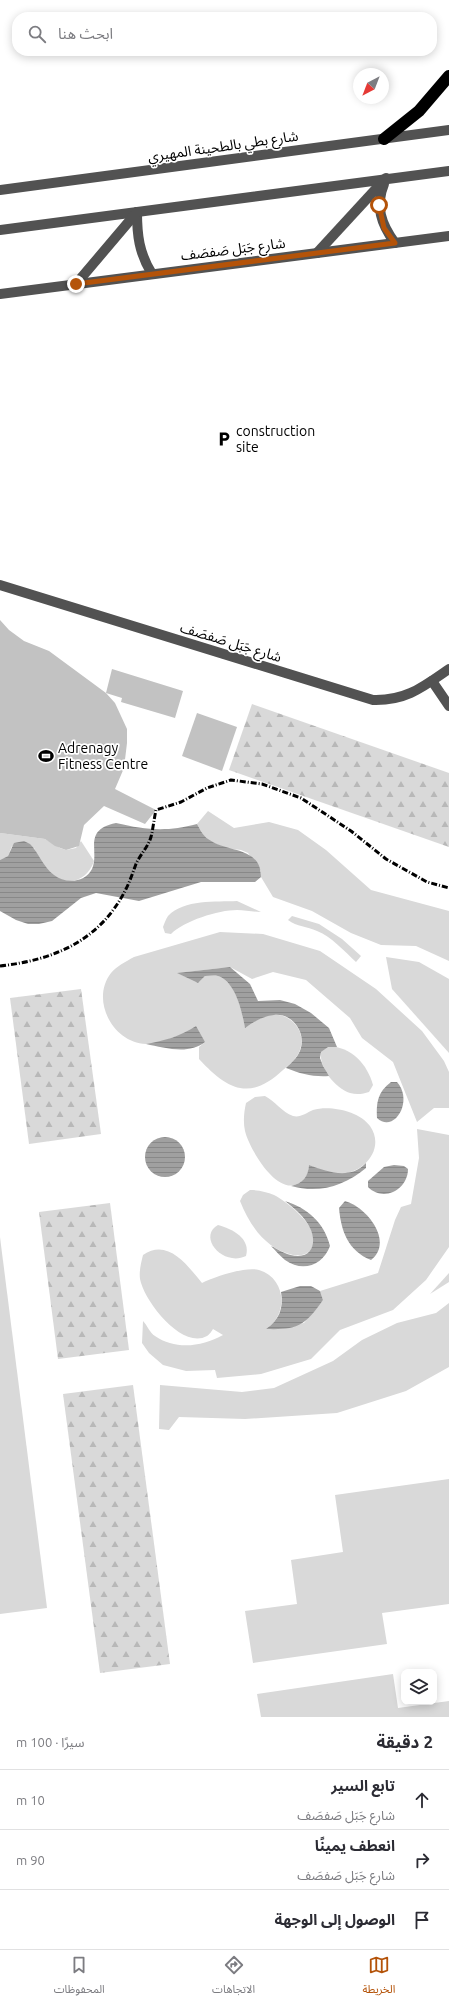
<!DOCTYPE html>
<html lang="ar">
<head>
<meta charset="utf-8">
<style>
  :root { --surface:#fff; --page:#f7f7f7; --text:#2b2b33; --muted:#7c7c81; --line:#e1e1e2; --accent:#b45309 }
  body { margin:0; font-family:Ubuntu,"Noto Sans Arabic",sans-serif; background:var(--page); color:var(--text); direction:rtl }
  .controls { position:absolute; right:12px; bottom:12px; display:grid; overflow:hidden; border-radius:8px; box-shadow:0 2px 10px #0003 }
  .controls button { width:36px; height:36px; display:grid; place-items:center; padding:0; border:0; border-bottom:1px solid var(--line); background:var(--surface); color:var(--text); font:20px sans-serif }
  .compass { position:absolute; left:353px; top:68px; width:36px; height:36px; border-radius:50%; background:var(--surface); box-shadow:0 2px 10px #0003; rotate:222deg }
  .stop { position:absolute; width:12px; height:12px; margin:-9px; border:3px solid #b45309; border-radius:50%; background:#fff }
  .stop.end { background:#b45309; border-color:#fff; box-shadow:0 1px 4px #0008 }
  .list { margin:0; padding:0; list-style:none }
  h2 { display:flex; justify-content:space-between; align-items:center; height:52px; margin:0; padding:0 16px; font-size:17px }
  h2 small { font-size:13px; font-weight:400; color:var(--muted) }
  .list li { display:grid; grid-template-columns:26px 1fr auto; gap:12px; align-items:center; box-sizing:border-box; height:60px; padding:0 16px; border-top:1px solid var(--line) }
  .list b { display:block; font-size:15px; white-space:nowrap }
  .list p { margin:0; font-size:13px; white-space:nowrap; color:var(--muted) }
  .list em { font-size:13px; font-style:normal; color:var(--muted) }
  .icon { flex:none; width:22px; height:22px; fill:none; stroke:currentColor; stroke-width:2; stroke-linecap:round; stroke-linejoin:round }
  .map { position:relative; flex:none; width:449px; height:1717px; overflow:hidden; direction:ltr }
  .search { position:absolute; background:var(--surface); box-shadow:0 2px 10px #0003; left:12px; right:12px; top:12px; height:44px; display:flex; align-items:center; gap:10px; box-sizing:border-box; padding:0 14px; border-radius:16px; color:var(--muted); font-size:15px }
  .sheet { height:232px; background:var(--surface) }
  nav { display:flex; justify-content:space-around; align-items:center; box-sizing:border-box; height:56px; border-top:1px solid var(--line); background:var(--surface); font-size:11px; color:var(--muted) }
  nav a { display:grid; justify-items:center; gap:2px }
  nav .on { color:var(--accent) }
  .map>svg:first-child { display:block }
  .green { fill:#d9d9d9 }
  .forest { fill:url(#forest-firs) }
  .water { fill:url(#water-rules) }
  .building { fill:#c2c2c2 }
  .lines { fill:none; stroke-linecap:round; stroke-linejoin:round }
  .minor { stroke:#525252; stroke-width:10 }
  .highway { stroke:#000; stroke-width:12 }
  .rail { stroke:#000; stroke-width:3; stroke-dasharray:6 2 1 2; stroke-linecap:butt }
  .route { stroke:#b45309; stroke-width:5 }
  .labels { text-anchor:middle; stroke-width:3.5; stroke-linejoin:round; paint-order:stroke }
  .street-label { font-size:14px; fill:#000; stroke:#fff }
  .poi-label { font-size:14px; fill:#000; stroke:#fff; text-anchor:start }
</style>
</head>
<body>
<div class="map">
<svg width="449" height="1717" viewBox="0 0 449 1717">
  <defs>
    <pattern id="forest-firs" width="22" height="20" patternUnits="userSpaceOnUse"><rect width="22" height="20" fill="#d9d9d9"/><path d="M5 1l3.5 6h-7zM16 11l3.5 6h-7z" fill="#b8b8b8"/></pattern>
    <pattern id="water-rules" width="6" height="5" patternUnits="userSpaceOnUse"><rect width="6" height="5" fill="#a0a0a0"/><path d="M0 2.5h6" fill="none" stroke="#888"/></pattern>
  </defs>
  <rect width="100%" height="100%" fill="#fff"/>
  <g class="green">
    <path d="M 208,811 L 234,828 L 269,822 L 298,830 L 326,850 L 371,890 L 449,911 L 449,961 L 416,946 L 381,945 L 351,933 L 312,911 L 273,897 L 261,877 L 261,871 L 248,853 L 241,850 L 225,848 L 212,842 L 205,838 L 197,824 Z"/>
    <path d="M 0,833 L 45,839 L 60,848 L 66,850 L 76,848 L 81,841 L 94,861 C 88,880 68,888 52,874 C 44,867 39,858 34,848 L 12,846 L 8,856 L 0,860 Z"/>
    <path d="M 237,901 L 261,912 C 253,912 245,910 237,910 C 218,910 184,921 171,934 L 165,933 L 163,927 C 164,924 166,919 168,916 C 184,899 216,902 237,901 Z"/>
    <path d="M 292,916 L 319,924 L 342,939 L 361,956 L 356,962 C 344,951 332,937 317,931 C 307,926 297,927 288,920 Z"/>
    <path d="M 220,932 L 263,934 L 320,951 L 376,989 L 422,1031 L 444,1061 L 449,1072 L 449,1108 L 434,1108 L 417,1122 L 393,1062 L 362,1038 L 350,1018 L 306,980 L 273,972 L 252,979 L 230,967 L 178,973 L 198,983 L 205,976 C 209,976 214,975 218,976 C 236,982 242,1012 245,1027 C 252,1024 259,1018 267,1016 C 286,1010 305,1027 301,1046 C 299,1057 291,1063 283,1070 C 249,1102 227,1089 199,1059 L 199,1047 L 205,1042 L 185,1034 C 172,1037 159,1044 146,1044 C 113,1043 90,1000 111,973 C 117,966 125,962 134,957 Z"/>
    <path d="M 386,957 L 419,962 L 449,979 L 449,1053 L 392,989 Z"/>
    <path d="M 328,1046 C 352,1047 367,1064 373,1085 L 369,1092 C 363,1094 357,1095 350,1093 C 335,1088 319,1068 321,1052 Z"/>
    <path d="M 265,1096 C 275,1101 282,1112 293,1116 C 300,1118 306,1113 313,1110 C 330,1105 359,1111 370,1126 C 386,1149 363,1174 339,1174 C 329,1174 318,1169 309,1165 C 308,1173 307,1179 299,1183 C 277,1197 249,1148 245,1131 C 243,1122 244,1112 246,1103 L 255,1097 Z"/>
    <path d="M 417,1129 L 449,1135 L 449,1247 L 426,1280 L 393,1310 L 340,1330 L 311,1359 L 261,1374 L 217,1378 L 215,1370 L 186,1371 L 163,1365 L 149,1353 L 142,1343 L 143,1321 C 147,1325 150,1333 155,1336 C 175,1350 202,1347 223,1335 L 213,1329 C 212,1331 209,1335 207,1336 C 182,1350 144,1301 140,1279 C 139,1271 141,1263 143,1255 C 168,1238 187,1265 202,1283 C 214,1277 246,1266 259,1270 C 286,1278 289,1314 266,1329 L 304,1323 L 323,1300 L 320,1291 L 378,1273 L 395,1220 L 401,1207 L 411,1204 L 419,1158 Z"/>
    <path d="M 250,1190 C 259,1190 267,1192 274,1195 C 288,1202 323,1230 312,1248 C 308,1255 300,1256 293,1255 C 266,1249 250,1226 240,1201 L 243,1195 Z"/>
    <path d="M 218,1225 C 232,1229 251,1238 246,1256 C 223,1267 197,1237 218,1225 Z"/>
    <path d="M 0,1237 L 47,1608 L 0,1614 Z"/>
    <path d="M 449,1273 L 449,1282 L 430,1294 Z"/>
    <path d="M 449,1303 L 449,1367 L 406,1391 L 337,1413 L 245,1419 L 179,1417 L 169,1430 L 159,1429 L 160,1385 L 242,1392 L 274,1388 L 333,1361 L 362,1340 L 397,1323 L 436,1313 Z"/>
    <path d="M 449,1479 L 449,1604 L 382,1613 L 387,1644 L 253,1663 L 245,1611 L 297,1604 L 291,1560 L 343,1552 L 335,1495 Z"/>
    <path d="M 393,1674 L 398,1708 L 449,1701 L 449,1717 L 261,1717 L 257,1694 Z"/>
  </g>
  <g class="forest">
    <path d="M 252,704 L 449,773 L 449,847 L 229,770 Z"/>
    <path d="M 81,989 L 101,1134 L 29,1144 L 10,998 Z"/>
    <path d="M 110,1203 L 129,1350 L 58,1359 L 39,1212 Z"/>
    <path d="M 133,1385 L 170,1664 L 100,1673 L 63,1394 Z"/>
  </g>
  <g class="water">
    <path d="M 116,823 C 146,830 167,832 197,824 C 200,829 203,836 208,839 C 227,853 261,846 261,877 L 255,882 L 201,882 L 139,901 L 96,893 L 81,898 L 52,921 L 39,924 L 28,924 L 16,920 L 0,911 L 0,860 L 8,856 L 14,843 L 24,841 L 30,844 C 39,853 43,867 54,875 C 65,884 85,883 92,869 C 100,851 82,830 116,823 Z"/>
    <path d="M 230,967 L 250,984 L 258,1001 L 280,1000 L 295,1004 L 311,1013 L 329,1028 L 337,1047 L 328,1047 L 321,1052 L 320,1058 L 323,1066 L 329,1076 C 313,1077 301,1074 286,1068 C 291,1063 297,1058 300,1051 C 307,1033 293,1013 274,1015 C 263,1016 254,1022 245,1028 C 242,1012 236,982 218,976 C 214,975 209,976 205,976 L 198,983 L 177,973 Z"/>
    <path d="M 196,1026 L 205,1042 C 189,1055 165,1048 146,1044 C 164,1041 181,1036 196,1026 Z"/>
    <path d="M 391,1082 L 397,1082 C 414,1101 394,1134 377,1118 C 376,1102 378,1092 391,1082 Z"/>
    <circle cx="165" cy="1157" r="20"/>
    <path d="M 366,1163 L 366,1168 C 344,1186 319,1194 291,1186 C 303,1183 308,1177 309,1165 C 328,1172 350,1180 366,1163 Z"/>
    <path d="M 394,1165 L 404,1166 L 408,1169 C 408,1189 384,1203 368,1187 L 368,1181 L 384,1167 Z"/>
    <path d="M 285,1201 C 307,1208 324,1222 330,1246 C 323,1265 303,1273 285,1260 C 280,1256 276,1251 271,1246 C 279,1250 288,1256 298,1256 C 314,1256 316,1240 310,1228 C 305,1217 294,1208 285,1201 Z"/>
    <path d="M 345,1201 C 367,1207 394,1242 371,1260 C 348,1251 341,1231 339,1208 Z"/>
    <path d="M 300,1286 L 311,1286 L 320,1291 L 323,1300 C 305,1326 297,1330 266,1329 C 279,1320 284,1308 281,1292 Z"/>
  </g>
  <g class="building">
    <path d="M 0,620 L 9,630 L 24,641 L 49,651 L 106,693 L 115,703 L 127,729 L 127,743 L 124,768 L 115,789 L 156,810 L 145,824 L 104,806 L 84,825 L 79,846 L 66,850 L 55,846 L 45,839 L 0,833 Z"/>
    <path d="M 112,669 L 183,691 L 175,718 L 121,702 L 122,698 L 106,693 Z"/>
    <path d="M 197,713 L 237,727 L 222,771 L 182,756 Z"/>
  </g>
  <g class="lines">
    <g class="minor">
      <path d="M 384,184 C 375,206 381,224 395,243"/>
      <path d="M 0,190 L 449,130"/>
      <path d="M 137,212 C 137,235 139,253 152,274"/>
      <path d="M 0,230 L 449,171"/>
      <path d="M 317,253 L 386,178"/>
      <path d="M 76,284 L 137,212"/>
      <path d="M 0,294 L 449,236"/>
      <path d="M 0,585 L 373,700 C 406,701 423,687 449,669"/>
      <path d="M 432,681 L 449,706"/>
    </g>
    <path class="highway" d="M 384,139 L 419,111 L 449,76"/>
    <path class="rail" d="M 0,966 C 54,960 100,941 126,889 C 130,881 133,872 136,864 C 140,855 148,847 151,837 C 153,829 154,819 156,810 L 181,802 L 207,788 L 231,780 L 262,784 L 301,798 L 351,831 L 386,859 L 427,882 L 449,888"/>
  </g>
  <g class="lines">
    <path class="route" d="M 76,284 L 395,243 L 384,228 L 379,205"/>
  </g>
  <defs>
    <g id="parking-bare" transform="scale(1.2)"><path d="M-3.5-5.5H1a3.5 3.5 0 0 1 0 7H-1V5.5H-3.5ZM-1-3.4V-.6H.8a1.4 1.4 0 0 0 0-2.8Z" fill="#000" stroke="#fff" stroke-width="2.5" paint-order="stroke"/></g>
    <g id="stadium-bare" transform="scale(1.2)"><path d="M0-5a6.5 5 0 1 0 0 10a6.5 5 0 1 0 0-10ZM-3.5-1.8h7v3.6h-7Z" fill="#000" stroke="#fff" stroke-width="2.5" paint-order="stroke"/></g>
  </defs>
  <g fill-rule="evenodd">
    <use href="#parking-bare" x="224" y="439"/>
    <use href="#stadium-bare" x="46" y="756"/>
  </g>
  <g class="labels">
    <g class="street-label">
      <text transform="translate(223 146) rotate(-8)" y="5">شارع بطي بالطحينة المهيري</text>
      <text transform="translate(233 249) rotate(-7)" y="5">شارع جَبَل صَفصَف</text>
      <text transform="translate(231 642) rotate(17)" y="5">شارع جَبَل صَفصَف</text>
    </g>
    <g class="poi-label">
      <text x="236" y="436">construction<tspan x="236" dy="16">site</tspan></text>
      <text x="58" y="753">Adrenagy<tspan x="58" dy="16">Fitness Centre</tspan></text>
    </g>
  </g>
</svg>
<div class="controls">
<button><svg class="icon" aria-label="layers" viewBox="0 0 24 24"><path d="M12 4l9 5-9 5-9-5zM3 14l9 5 9-5"/></svg></button>
</div>
<svg class="compass" viewBox="-18 -18 36 36"><path d="M0-13l5 13h-10z" fill="#e53935"/><path d="M0 13l5-13h-10z" fill="#7c7c81"/></svg>
<div class="stop" style="left:379px;top:205px"></div>
<div class="stop end" style="left:76px;top:284px"></div>
<div class="search"><svg class="icon" aria-label="search" viewBox="0 0 24 24"><circle cx="10" cy="10" r="6"/><path d="M15 15l6 6"/></svg>ابحث هنا</div>
</div>
<section class="sheet">
<h2>2 دقيقة<small>سيرًا · 100 m</small></h2>
<ul class="list">
<li><svg class="icon" aria-label="ahead" viewBox="0 0 24 24"><path d="M12 20V5M6 11l6-6 6 6"/></svg><div><b>تابع السير</b><p>شارع جَبَل صَفصَف</p></div><em>10 m</em></li>
<li><svg class="icon" aria-label="right" viewBox="0 0 24 24"><path d="M7 20v-9h11M14 6l5 5-5 5"/></svg><div><b>انعطف يمينًا</b><p>شارع جَبَل صَفصَف</p></div><em>90 m</em></li>
<li><svg class="icon" aria-label="arrive" viewBox="0 0 24 24"><path d="M6 21V4h12l-3 4 3 4H6"/></svg><div><b>الوصول إلى الوجهة</b></div></li>
</ul>
</section>
<nav>
<a class="on"><svg class="icon" aria-label="map" viewBox="0 0 24 24"><path d="M3 6l6-2 6 2 6-2v14l-6 2-6-2-6 2zM9 4v14M15 6v14"/></svg>الخريطة</a>
<a><svg class="icon" aria-label="directions" viewBox="0 0 24 24"><path d="M12 3l9 9-9 9-9-9zM9 14v-3h6M13 9l2 2-2 2"/></svg>الاتجاهات</a>
<a><svg class="icon" aria-label="saved" viewBox="0 0 24 24"><path d="M7 4h10v16l-5-4-5 4z"/></svg>المحفوظات</a>
</nav>
</body>
</html>
